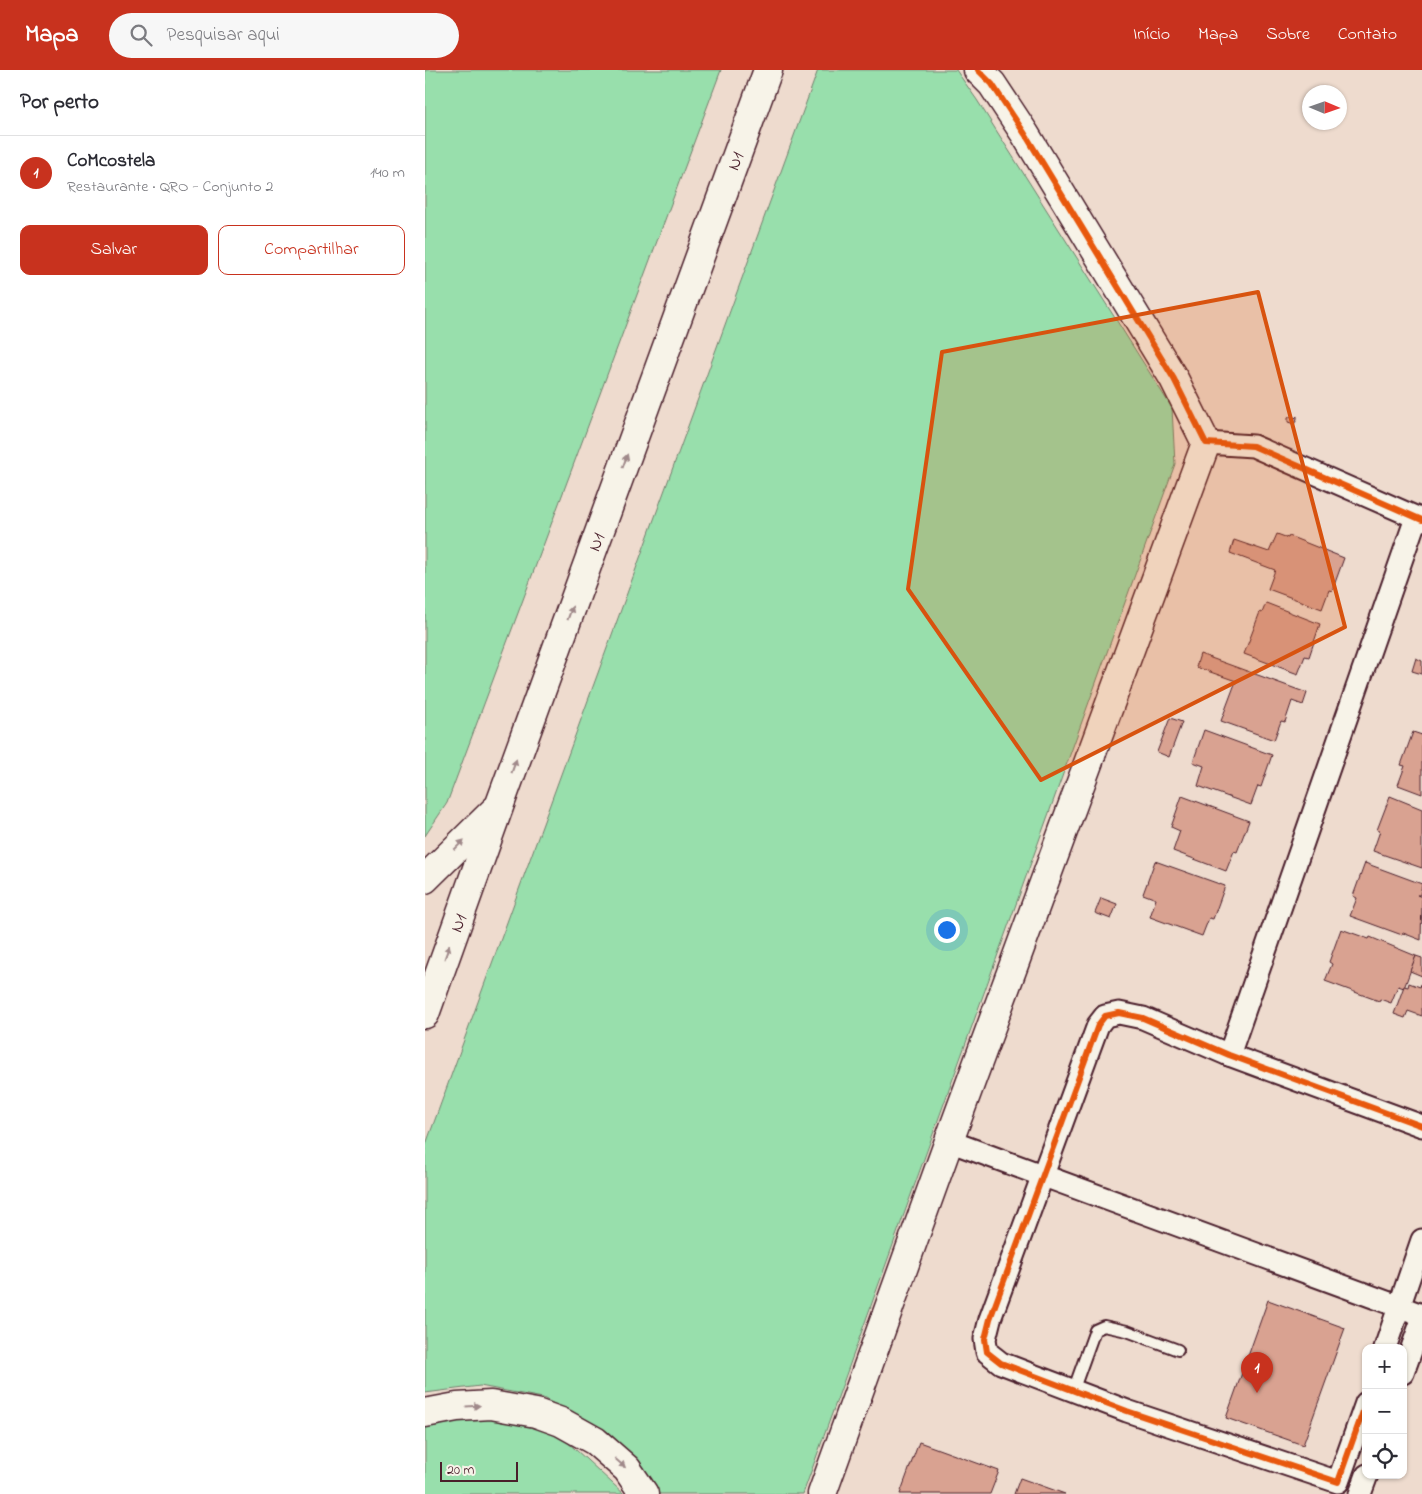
<!DOCTYPE html>
<html lang="pt">
<head>
<meta charset="utf-8">
<style>
  :root { --surface:#fff; --page:#f7f7f7; --text:#2b2b33; --muted:#7c7c81; --line:#e1e1e2; --accent:#c8321e }
  body { margin:0; font-family:"Indie Flower",sans-serif; background:var(--page); color:var(--text) }
  .controls { position:absolute; right:15px; bottom:15px; display:grid; overflow:hidden; border-radius:10px; box-shadow:0 1px 4px #0004 }
  .controls button { width:45px; height:45px; display:grid; place-items:center; padding:0; border:0; border-bottom:1px solid var(--line); background:var(--surface); color:var(--text); font:25px sans-serif }
  .compass { position:absolute; left:877px; top:15px; width:45px; height:45px; border-radius:50%; background:var(--surface); box-shadow:0 1px 4px #0004; rotate:92deg }
  .scale { position:absolute; left:15px; bottom:12px; width:78px; box-sizing:border-box; padding-left:5px; border:2px solid #4a1f2b; border-top:0; font-size:14px; line-height:18px; white-space:nowrap; color:#4a1f2b; -webkit-text-stroke:4px #f7f3e8; paint-order:stroke }
  .you { position:absolute; left:521px; top:859px; width:18px; height:18px; margin:-12px; border:4px solid #fff; border-radius:50%; background:#1a73e8; box-shadow:0 0 0 8px #1a73e833 }
  .badge { display:grid; place-items:center; width:32px; height:32px; border-radius:50%; background:var(--accent); color:#fff; font-size:16px; font-weight:700 }
  .pin { position:absolute; translate:-50% -41px; filter:drop-shadow(0 1px 2px #0008) }
  .pin::after { content:''; position:absolute; top:26px; width:18px; height:15px; background:inherit; clip-path:polygon(0 0,100% 0,50% 100%) }
  .list { margin:0; padding:0; list-style:none }
  h2 { display:flex; justify-content:space-between; align-items:center; height:65px; margin:0; padding:0 20px; font-size:21px }
  h2 small { font-size:16px; font-weight:400; color:var(--muted) }
  .list li { display:grid; grid-template-columns:32px 1fr auto; gap:15px; align-items:center; box-sizing:border-box; height:75px; padding:0 20px; border-top:1px solid var(--line) }
  .list b { display:block; font-size:19px; white-space:nowrap }
  .list p { margin:0; font-size:16px; white-space:nowrap; color:var(--muted) }
  .list em { font-size:16px; font-style:normal; color:var(--muted) }
  .actions { display:flex; gap:10px; padding:15px 20px }
  .actions a { flex:1; padding:11px 0; border:1px solid var(--accent); border-radius:10px; text-align:center; font-size:18px; color:var(--accent) }
  .actions .main { background:var(--accent); color:#fff }
  .icon { flex:none; width:28px; height:28px; fill:none; stroke:currentColor; stroke-width:2; stroke-linecap:round; stroke-linejoin:round }
  .map { position:relative; flex:none; width:997px; height:1424px; overflow:hidden }
  header { display:flex; align-items:center; gap:30px; box-sizing:border-box; height:70px; padding:0 25px; background:var(--accent); color:#fff }
  header strong { font-size:24px }
  nav { display:flex; gap:28px; margin-inline-start:auto; font-size:18px }
  .search { width:350px; height:45px; background:var(--page); display:flex; align-items:center; gap:12px; box-sizing:border-box; padding:0 18px; border-radius:28px; color:var(--muted); font-size:19px }
  main { display:flex }
  aside { flex:1; background:var(--surface) }
  .map>svg:first-child { display:block }
  .green { fill:#98dfac; stroke:#717f6c }
  .building { fill:#d9a291; stroke:#4a1f2b }
  .lines { fill:none; stroke-linecap:round; stroke-linejoin:round }
  .lane-casing { stroke:#4a1f2b; stroke-width:14 }
  .street-casing { stroke:#4a1f2b; stroke-width:25 }
  .secondary-casing { stroke:#4a1f2b; stroke-width:31 }
  .highway-casing { stroke:#4a1f2b; stroke-width:31 }
  .lane { stroke:#f7f3e8; stroke-width:10 }
  .street { stroke:#f7f3e8; stroke-width:21 }
  .secondary { stroke:#f7f3e8; stroke-width:28 }
  .highway { stroke:#f7f3e8; stroke-width:28 }
  .cycleway-casing { stroke:#f7f3e8; stroke-width:9 }
  .cycleway { stroke:#e8590c; stroke-width:6 }
  .oneway { fill:#a0898a }
  .marked { fill:#d8530f; fill-opacity:0.2; stroke:#d8530f; stroke-width:4; stroke-linejoin:round }
  .labels { text-anchor:middle; stroke-width:4; stroke-linejoin:round; paint-order:stroke }
  .street-label { font-size:18px; fill:#4a1f2b; stroke:#f7f3e8 }
</style>
</head>
<body>
<header>
<strong>Mapa</strong>
<div class="search"><svg class="icon" aria-label="search" viewBox="0 0 24 24"><circle cx="10" cy="10" r="6"/><path d="M15 15l6 6"/></svg>Pesquisar aqui</div>
<nav><a>Início</a><a>Mapa</a><a>Sobre</a><a>Contato</a></nav>
</header>
<main>
<aside>
<h2>Por perto<small></small></h2>
<ul class="list">
<li><span class="badge">1</span><div><b>CoMcostela</b><p>Restaurante · QRO - Conjunto 2</p></div><em>140 m</em></li>
</ul>
<div class="actions"><a class="main">Salvar</a><a>Compartilhar</a></div>
</aside>
<div class="map">
<svg width="997" height="1424" viewBox="0 0 997 1424">
  <rect width="100%" height="100%" fill="#eedbce"/>
  <filter id="ink" filterUnits="userSpaceOnUse"><feTurbulence type="fractalNoise" baseFrequency=".02" numOctaves="2"/><feDisplacementMap in="SourceGraphic" scale="10" xChannelSelector="R" yChannelSelector="G"/><feConvolveMatrix kernelMatrix="1 2 1 2 8 2 1 2 1" color-interpolation-filters="sRGB"/></filter>
  <g filter="url(#ink)">
    <g class="green">
      <path d="M 0,0 L 296,0 L 22,733 L 0,766 Z"/>
      <path d="M 393,0 L 531,0 L 552,30 L 747,338 L 750,394 L 378,1424 L 234,1424 L 205,1383 L 183,1362 L 118,1328 L 55,1316 L 0,1323 L 0,1077 Z"/>
      <path d="M 24,1345 L 80,1346 L 138,1368 L 199,1424 L 0,1424 L 0,1355 Z"/>
    </g>
    <g class="building">
      <path d="M 866,346 L 870,348 L 872,346 L 872,350 L 869,354 L 863,352 L 863,348 Z"/>
      <path d="M 852,464 L 863,468 L 864,466 L 919,488 L 907,521 L 904,520 L 897,539 L 843,519 L 850,500 L 805,483 L 809,470 L 844,482 Z"/>
      <path d="M 841,533 L 895,554 L 884,587 L 880,586 L 873,604 L 819,584 L 835,542 L 837,543 Z"/>
      <path d="M 775,584 L 882,623 L 878,635 L 867,631 L 860,652 L 856,651 L 849,670 L 796,651 L 811,611 L 771,597 Z"/>
      <path d="M 991,588 L 997,591 L 997,604 L 987,601 Z"/>
      <path d="M 745,648 L 757,652 L 744,687 L 732,682 Z"/>
      <path d="M 779,660 L 847,685 L 836,717 L 833,716 L 826,735 L 773,716 L 779,696 L 768,692 Z"/>
      <path d="M 988,662 L 997,665 L 997,724 L 973,715 L 980,696 L 976,695 Z"/>
      <path d="M 757,726 L 824,751 L 812,782 L 809,781 L 801,801 L 748,781 L 755,761 L 746,757 Z"/>
      <path d="M 965,726 L 997,739 L 997,798 L 948,781 L 955,761 L 952,760 Z"/>
      <path d="M 730,791 L 800,816 L 788,849 L 784,848 L 777,866 L 725,847 L 731,829 L 718,824 Z"/>
      <path d="M 940,793 L 997,814 L 995,825 L 992,825 L 997,827 L 996,870 L 978,863 L 977,865 L 925,846 L 932,828 L 928,826 Z"/>
      <path d="M 676,828 L 692,834 L 686,849 L 670,843 Z"/>
      <path d="M 916,859 L 944,869 L 945,867 L 991,886 L 979,918 L 973,916 L 966,933 L 955,929 L 954,931 L 900,911 L 907,894 L 904,892 Z"/>
      <path d="M 991,886 L 997,888 L 997,906 L 985,901 Z"/>
      <path d="M 997,911 L 997,946 L 983,941 L 980,948 L 969,944 L 979,916 L 983,917 L 984,913 L 995,917 Z"/>
      <path d="M 843,1230 L 920,1258 L 878,1375 L 801,1348 Z"/>
      <path d="M 494,1372 L 574,1401 L 565,1424 L 475,1424 Z"/>
      <path d="M 595,1408 L 640,1424 L 589,1424 Z"/>
    </g>
    <g class="lines">
      <g class="lane-casing">
        <path id="lane" d="M 648,1321 L 670,1260 L 679,1256 L 702,1261 L 753,1280"/>
      </g>
      <g class="street-casing">
        <g id="street">
          <path d="M 781,373 L 828,376 L 997,450"/>
          <path d="M 804,985 L 991,448"/>
          <path d="M 524,1071 L 997,1245"/>
          <path d="M 960,1278 L 997,1170"/>
          <path d="M 978,1303 L 997,1250"/>
          <path d="M 941,1333 L 913,1412 L 702,1341 L 576,1293 L 562,1282 L 560,1269 L 565,1249 L 673,955 L 680,946 L 694,943 L 718,948 L 804,985 L 997,1056"/>
          <path d="M 935,1424 L 942,1405"/>
        </g>
      </g>
      <g class="secondary-casing">
        <path id="secondary" d="M 397,1424 L 524,1071 L 781,373 L 749,309 L 600,64 L 567,14 L 553,0"/>
      </g>
      <g class="highway-casing">
        <g id="highway">
          <path d="M 0,809 L 70,740"/>
          <path d="M 0,944 L 75,734 L 343,0"/>
          <path d="M 0,1343 L 32,1337 L 66,1335 L 111,1343 L 136,1352 L 170,1371 L 202,1399 L 219,1424"/>
        </g>
      </g>
      <use href="#lane" class="lane"/>
      <use href="#street" class="street"/>
      <use href="#secondary" class="secondary"/>
      <use href="#highway" class="highway"/>
      <g class="cycleway-casing">
        <g id="cycleway">
          <path d="M 553,0 L 567,14 L 600,64 L 749,309 L 781,373 L 828,376 L 997,450"/>
          <path d="M 941,1333 L 913,1412 L 702,1341 L 576,1293 L 562,1282 L 560,1269 L 565,1249 L 673,955 L 680,946 L 694,943 L 718,948 L 804,985 L 997,1056"/>
        </g>
      </g>
      <use href="#cycleway" class="cycleway"/>
    </g>
    <defs><path id="oneway-solid" d="M-6-.8H1V-3.2L6.5 0L1 3.2V.8H-6Z" transform="scale(1.25)"/></defs>
    <g class="oneway">
      <use href="#oneway-solid" transform="translate(200 391) rotate(-70)"/>
      <use href="#oneway-solid" transform="translate(145 543) rotate(-70)"/>
      <use href="#oneway-solid" transform="translate(89 696) rotate(-70)"/>
      <use href="#oneway-solid" transform="translate(34 775) rotate(-45)"/>
      <use href="#oneway-solid" transform="translate(22 882) rotate(-70)"/>
      <use href="#oneway-solid" transform="translate(48 1336) rotate(-4)"/>
      <use href="#oneway-solid" transform="translate(195 1393) rotate(41)"/>
    </g>
  </g>
  <path class="marked" d="M 833,222 L 920,557 L 616,710 L 483,519 L 517,282 Z"/>
  <g class="labels">
    <g class="street-label">
      <text transform="translate(310 91) rotate(-70)" y="6">N1</text>
      <text transform="translate(171 472) rotate(-70)" y="6">N1</text>
      <text transform="translate(33 853) rotate(-70)" y="6">N1</text>
    </g>
  </g>
</svg>
<div class="controls">
<button>+</button>
<button>−</button>
<button><svg class="icon" aria-label="locate" viewBox="0 0 24 24"><circle cx="12" cy="12" r="6"/><path d="M12 2v4M12 18v4M2 12h4M18 12h4"/></svg></button>
</div>
<svg class="compass" viewBox="-18 -18 36 36"><path d="M0-13l5 13h-10z" fill="#e53935"/><path d="M0 13l5-13h-10z" fill="#7c7c81"/></svg>
<div class="scale">20 m</div>
<div class="you"></div>
<div class="pin badge" style="left:832px;top:1323px">1</div>
</div>
</main>
</body>
</html>
